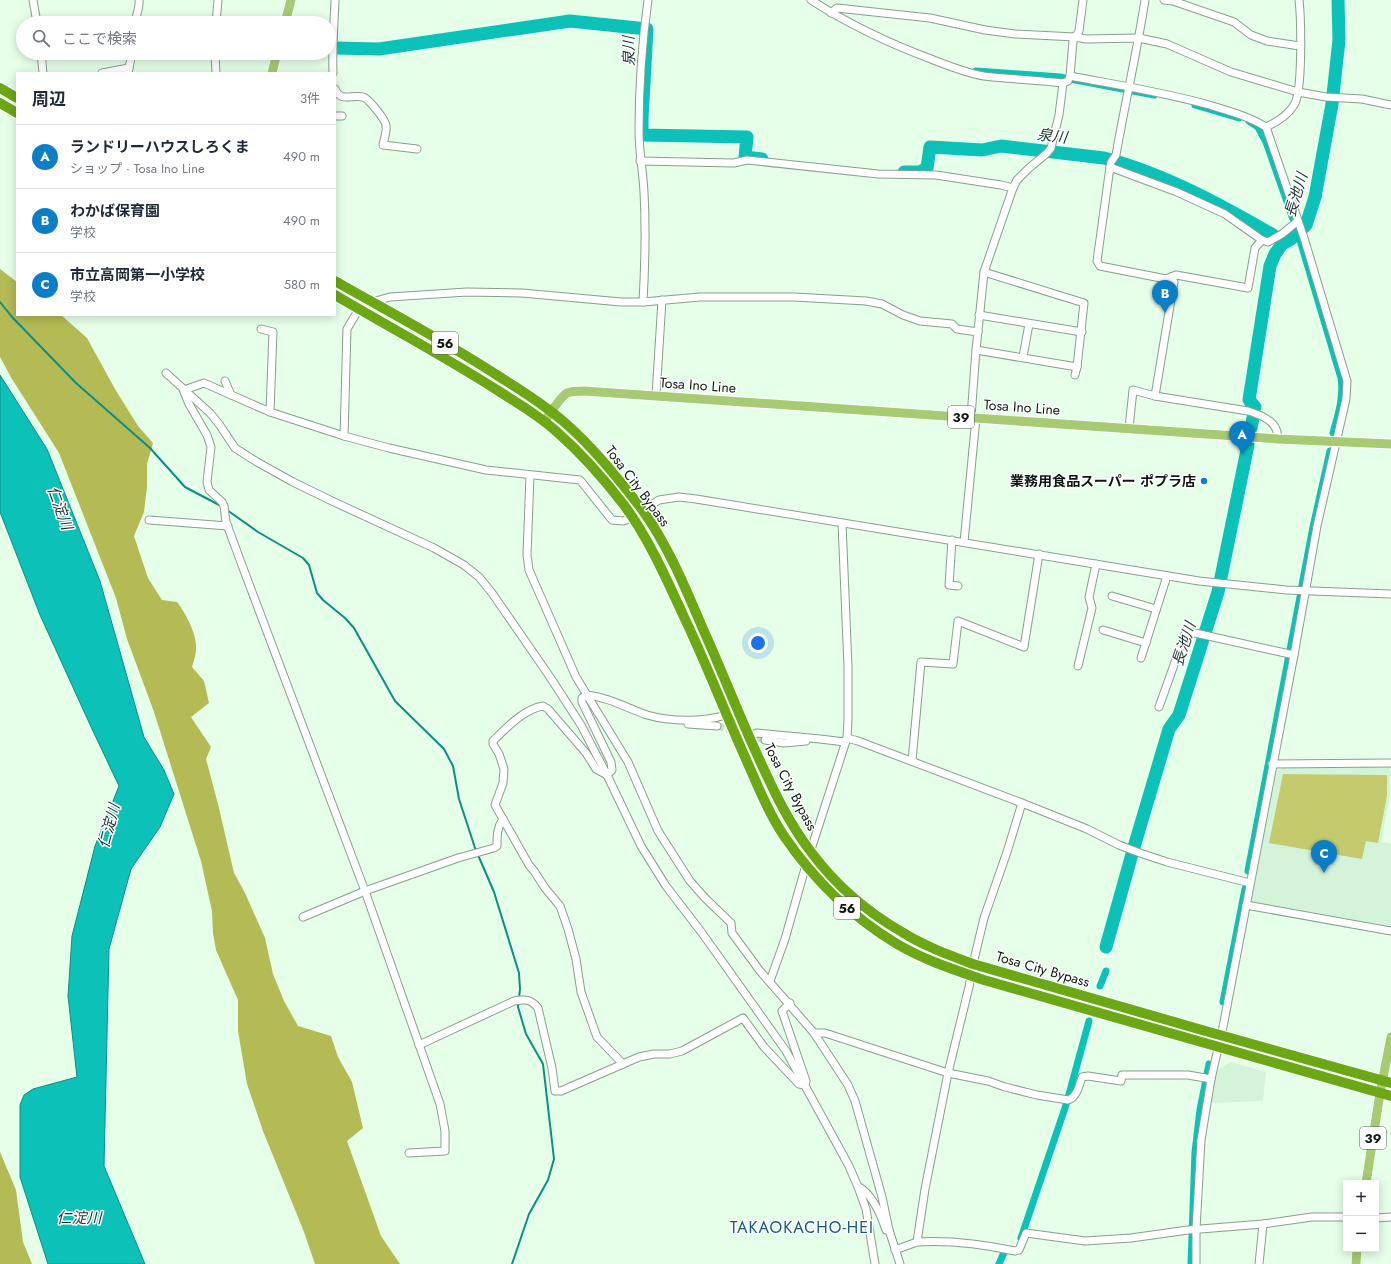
<!DOCTYPE html>
<html lang="ja">
<head>
<meta charset="utf-8">
<style>
  :root { --surface:#fff; --page:#f6f6f7; --text:#1f2937; --muted:#747a83; --line:#e0e1e3; --accent:#0a7ec7 }
  body { margin:0; font-family:Jost,"Noto Sans JP",sans-serif; background:var(--page); color:var(--text) }
  .controls { position:absolute; right:12px; bottom:12px; display:grid; overflow:hidden; border-radius:0px; box-shadow:0 2px 10px #0003 }
  .controls button { width:36px; height:36px; display:grid; place-items:center; padding:0; border:0; border-bottom:1px solid var(--line); background:var(--surface); color:var(--text); font:20px sans-serif }
  .you { position:absolute; left:758px; top:643px; width:14px; height:14px; margin:-10px; border:3px solid #fff; border-radius:50%; background:#1a73e8; box-shadow:0 0 0 6px #1a73e833 }
  .badge { display:grid; place-items:center; width:26px; height:26px; border-radius:50%; background:var(--accent); color:#fff; font-size:13px; font-weight:700 }
  .pin { position:absolute; translate:-50% -33px; filter:drop-shadow(0 1px 2px #0008) }
  .pin::after { content:''; position:absolute; top:21px; width:14px; height:12px; background:inherit; clip-path:polygon(0 0,100% 0,50% 100%) }
  .list { margin:0; padding:0; list-style:none }
  h2 { display:flex; justify-content:space-between; align-items:center; height:52px; margin:0; padding:0 16px; font-size:17px }
  h2 small { font-size:13px; font-weight:400; color:var(--muted) }
  .list li { display:grid; grid-template-columns:26px 1fr auto; gap:12px; align-items:center; box-sizing:border-box; height:64px; padding:0 16px; border-top:1px solid var(--line) }
  .list b { display:block; font-size:15px; white-space:nowrap }
  .list p { margin:0; font-size:13px; white-space:nowrap; color:var(--muted) }
  .list em { font-size:13px; font-style:normal; color:var(--muted) }
  .icon { flex:none; width:22px; height:22px; fill:none; stroke:currentColor; stroke-width:2; stroke-linecap:round; stroke-linejoin:round }
  .map { position:relative; flex:none; width:1391px; height:1264px; overflow:hidden }
  .search { position:absolute; background:var(--surface); box-shadow:0 2px 10px #0003; left:16px; top:16px; width:320px; height:44px; display:flex; align-items:center; gap:10px; box-sizing:border-box; padding:0 14px; border-radius:22px; color:var(--muted); font-size:15px }
  .panel { position:absolute; background:var(--surface); box-shadow:0 2px 10px #0003; left:16px; top:72px; width:320px; height:244px; border-radius:0px }
  .map>svg:first-child { display:block }
  .built { fill:#d4f4da }
  .green { fill:#c5cb6d }
  .forest { fill:#b4ba54 }
  .water { fill:#0cc1b7; stroke:#0d8e85 }
  .lines { fill:none; stroke-linecap:round; stroke-linejoin:round }
  .stream { stroke:#0d8e85; stroke-width:2 }
  .canal { stroke:#0cc1b7; stroke-width:7 }
  .river { stroke:#0cc1b7; stroke-width:13 }
  .minor-tunnel { stroke:#c5dcc8; stroke-width:7; stroke-dasharray:7 3.5; stroke-linecap:butt }
  .minor-casing { stroke:#889f8c; stroke-width:9 }
  .major-casing { stroke:#fff; stroke-width:11 }
  .highway-casing { stroke:#fff; stroke-width:12 }
  .minor { stroke:#fff; stroke-width:7 }
  .major { stroke:#a7cb73; stroke-width:9 }
  .highway { stroke:#6ca816; stroke-width:10 }
  .poi-dot { fill:#0a7ec7; stroke:#fff; stroke-width:1.5 }
  .labels { text-anchor:middle; stroke-width:3; stroke-linejoin:round; paint-order:stroke }
  .shield { fill:#fff; stroke:#565d58; stroke-width:1 }
  .shield-label { font-size:13px; font-weight:bold; fill:#0e1710 }
  .street-label { font-size:14px; fill:#0e1710; stroke:#fff }
  .poi-label { font-size:14px; font-weight:bold; fill:#0e1710; stroke:#fff; text-anchor:end }
  .water-label { font-size:15px; font-style:italic; fill:#1a3330; stroke:#fff }
  .quarter-label { font-size:16px; letter-spacing:1px; fill:#175786; stroke:#fff }
</style>
</head>
<body>
<div class="map">
<svg width="1391" height="1264" viewBox="0 0 1391 1264">
  <rect width="100%" height="100%" fill="#e5ffe9"/>
  <g class="built">
    <path d="M 1391,767 L 1390,795 L 1381,842 L 1391,844 L 1391,928 L 1253,904 L 1251,901 L 1277,770 L 1283,768 Z"/>
    <path d="M 1231,1062 L 1266,1072 L 1263,1101 L 1211,1103 L 1217,1070 Z"/>
  </g>
  <path class="green" d="M 1283,774 L 1387,775 L 1387,796 L 1378,843 L 1366,841 L 1362,859 L 1269,843 Z"/>
  <g class="forest">
    <path d="M 0,269 L 17,282 L 17,315 L 61,315 L 87,338 L 115,389 L 138,426 L 153,443 L 147,464 L 147,487 L 144,512 L 134,536 L 148,578 L 162,600 L 177,602 C 185,612 197,634 196,648 C 196,654 194,661 192,667 L 204,681 L 209,703 L 191,717 L 211,747 L 206,759 L 218,804 L 234,873 L 245,893 L 265,938 L 273,974 L 284,1001 L 298,1026 L 331,1036 L 338,1057 L 352,1082 L 363,1128 L 347,1141 L 381,1236 L 400,1264 L 315,1264 L 304,1232 L 263,1131 L 247,1084 L 238,1031 L 238,1000 L 216,950 L 213,933 L 212,911 L 201,861 L 154,712 L 127,639 L 116,598 L 59,453 L 12,379 L 0,357 Z"/>
    <path d="M 0,1152 L 16,1190 L 23,1242 L 32,1264 L 0,1264 Z"/>
  </g>
  <path class="water" d="M 0,375 L 47,449 L 100,581 L 144,737 L 164,770 L 174,794 L 160,827 L 131,869 L 109,949 L 104,1166 L 145,1264 L 48,1264 L 20,1177 L 20,1105 L 24,1095 L 33,1089 L 77,1077 L 68,996 L 72,936 L 95,846 L 119,786 L 92,729 L 40,615 L 0,512 Z"/>
  <g class="lines">
    <g class="stream">
      <path d="M 0,302 L 12,317 L 76,383 L 150,448 L 185,487 L 221,506"/>
      <path d="M 227,510 L 258,532 L 303,558 L 309,565 L 317,593 L 323,600 L 345,618 L 354,628 L 395,701 L 444,749 L 453,766 L 459,799 L 476,851"/>
      <path d="M 478,855 L 494,892 L 519,973 L 520,989 L 518,1007 L 526,1034 L 543,1064 L 554,1159 L 548,1180 L 529,1214 L 512,1264"/>
    </g>
    <g class="canal">
      <path d="M 976,71 L 1060,77 L 1154,95"/>
      <path d="M 1195,105 L 1239,118"/>
      <path d="M 1249,121 L 1258,127 L 1266,142 L 1293,219"/>
      <path d="M 1297,230 L 1341,378 C 1344,397 1338,415 1333,433"/>
      <path d="M 1302,585 L 1313,527 L 1330,451"/>
      <path d="M 1248,871 L 1300,597"/>
      <path d="M 1100,986 L 1106,971"/>
      <path d="M 1223,1002 L 1245,889"/>
      <path d="M 1068,1098 L 1089,1021"/>
      <path d="M 1021,1238 L 1067,1102"/>
      <path d="M 999,1264 L 1005,1250"/>
      <path d="M 1191,1264 L 1195,1152 L 1200,1110 L 1209,1064"/>
    </g>
    <g class="river">
      <path d="M 335,48 L 379,49 L 570,21 L 647,29 L 642,118 L 642,135 L 747,137 L 745,157 L 762,159"/>
      <path d="M 904,172 L 920,172 L 927,168 L 930,147 L 982,150 L 1001,146 L 1104,158 C 1163,173 1221,205 1273,235"/>
      <path d="M 1255,407 L 1249,400 L 1270,266 L 1275,254 L 1282,244 L 1291,239 L 1306,225 L 1315,197 L 1332,104 L 1339,40 L 1338,0"/>
      <path d="M 1251,428 L 1253,418"/>
      <path d="M 1134,847 L 1169,729 L 1179,715 L 1218,592 L 1248,445"/>
      <path d="M 1106,947 L 1132,854"/>
    </g>
    <path class="minor-tunnel" d="M 717,726 L 765,740"/>
    <g class="minor-casing">
      <g id="minor">
        <path d="M 33,0 L 37,23"/>
        <path d="M 811,0 C 850,25 888,43 931,59 C 949,66 966,73 984,76 C 1010,79 1037,80 1063,83"/>
        <path d="M 1145,0 C 1137,52 1125,103 1116,155 L 1111,162 L 1110,167 L 1097,261 L 1100,266 L 1166,279 L 1176,275 L 1248,288 L 1255,248 L 1262,240"/>
        <path d="M 1164,0 L 1173,1 L 1234,22 L 1251,35 L 1267,41 L 1300,46"/>
        <path d="M 831,13 L 837,8 L 930,18 L 985,30 L 1015,34 L 1075,37 L 1086,39 L 1139,38 L 1167,44 L 1231,72 L 1298,92 L 1326,97 L 1362,99 L 1391,105"/>
        <path d="M 135,23 C 136,14 140,9 139,0"/>
        <path d="M 216,23 L 218,0"/>
        <path d="M 41,53 L 43,73"/>
        <path d="M 215,53 L 216,73"/>
        <path d="M 129,68 L 132,53"/>
        <path d="M 102,73 L 129,68 L 128,73"/>
        <path d="M 333,73 C 332,49 334,25 335,0"/>
        <path d="M 1070,76 C 1117,85 1163,92 1209,105 C 1229,111 1248,116 1266,127 L 1304,238 L 1347,381 L 1346,399 L 1317,526 L 1294,655 L 1223,1027 L 1211,1079 L 1201,1140 L 1196,1229 L 1196,1264"/>
        <path d="M 335,89 C 341,103 352,94 363,97 C 368,98 386,120 386,126 C 387,131 384,139 383,145 L 417,149"/>
        <path d="M 335,116 L 342,116"/>
        <path d="M 1266,127 C 1277,122 1288,115 1294,105 C 1303,92 1301,18 1299,0"/>
        <path d="M 640,161 L 734,163 L 747,160 L 878,174 L 936,175 L 1001,185 L 1013,188"/>
        <path d="M 1110,167 L 1177,192 L 1225,214 L 1262,240 L 1268,242 L 1282,234 L 1298,221"/>
        <path d="M 1171,277 L 1174,282 L 1155,396 L 1248,411 C 1258,414 1272,419 1276,429 C 1278,432 1277,436 1278,439"/>
        <path d="M 643,302 C 645,266 646,229 644,192 C 643,172 639,152 639,131 C 639,88 642,43 648,0"/>
        <path d="M 979,315 L 1082,332"/>
        <path d="M 261,329 L 273,332 L 270,412"/>
        <path d="M 976,350 L 1077,367 L 1084,303 L 984,272"/>
        <path d="M 1023,357 L 1029,324"/>
        <path d="M 166,373 L 210,413 L 219,424 L 235,448 L 257,462 L 293,482 L 334,502 L 434,548 L 464,565 L 479,577 L 492,593 L 550,677 L 581,725 L 607,775 L 641,846 L 666,886 L 702,933 L 786,1051 L 849,1166 L 858,1187 L 866,1209 L 875,1264"/>
        <path d="M 1075,375 L 1077,367"/>
        <path d="M 225,381 L 231,395"/>
        <path d="M 184,390 L 204,383 L 270,412 L 344,436 L 389,448 L 486,470 L 580,480 L 612,520 L 623,521 L 633,517 L 659,500 L 679,497 L 696,499 L 1199,581 L 1286,590 L 1391,594"/>
        <path d="M 184,392 L 189,404 L 207,435 L 211,447 L 207,482 L 209,490 L 222,502 L 224,506 L 226,522 L 246,576 L 365,891 L 440,1104 L 445,1131 L 445,1151 L 409,1153"/>
        <path d="M 656,395 L 662,300"/>
        <path d="M 971,417 L 976,350 L 984,272 L 1013,188 L 1017,180 L 1028,169 L 1047,153 L 1051,148 L 1059,115 L 1063,83 L 1068,81 L 1070,76 L 1073,41 L 1079,31 L 1083,0"/>
        <path d="M 1129,428 L 1133,390 L 1155,396"/>
        <path d="M 344,436 L 347,329 L 359,309 L 372,302 L 390,297 L 467,292 L 522,293 L 621,302 L 643,302 L 700,297 L 794,297 L 866,301 L 882,304 L 903,315 L 920,321 L 952,324 L 957,329 L 978,332"/>
        <path d="M 530,475 L 527,555 L 529,570 L 576,677 L 628,762 L 658,831 L 690,881 L 705,898 L 731,923 L 732,933 L 760,971 L 814,1033 L 848,1085 L 855,1101 L 882,1197 L 889,1230"/>
        <path d="M 149,520 L 228,526"/>
        <path d="M 952,540 L 949,585 L 958,586"/>
        <path d="M 964,542 L 976,418"/>
        <path d="M 1112,596 L 1156,609"/>
        <path d="M 1103,630 L 1146,643"/>
        <path d="M 1141,658 L 1167,576"/>
        <path d="M 1078,666 L 1092,608 L 1089,597 L 1096,564"/>
        <path d="M 1159,707 L 1186,631 L 1294,655"/>
        <path d="M 688,724 L 717,726"/>
        <path d="M 749,736 L 757,733 L 820,739 L 845,742"/>
        <path d="M 847,738 L 858,741 L 1022,803 L 1087,829 L 1119,845 L 1140,853 L 1167,862 L 1250,883"/>
        <path d="M 765,740 L 784,743 L 806,741"/>
        <path d="M 912,761 L 921,662 L 953,664 L 958,621 L 1024,647 L 1039,554"/>
        <path d="M 1272,764 L 1391,763"/>
        <path d="M 1246,905 L 1391,931"/>
        <path d="M 303,917 L 365,891 L 458,858 L 494,848 L 497,846 C 497,835 497,828 503,819"/>
        <path d="M 770,981 L 785,939 L 806,865 L 847,738 L 848,720 L 848,667 L 842,523"/>
        <path d="M 814,1033 L 825,1033 L 948,1073 L 988,1081 L 1005,1087 L 1037,1095 L 1068,1100 C 1077,1097 1079,1086 1082,1077 L 1088,1076 L 1121,1081 L 1122,1075 L 1188,1075 L 1211,1079"/>
        <path d="M 419,1045 L 514,1001 C 525,999 531,999 538,1008 L 552,1068 L 555,1091 L 561,1091 L 639,1057 L 654,1054 L 670,1054 L 682,1051 L 743,1018 L 764,1047 L 799,1084 L 805,1085 L 806,1081 L 782,1011 L 790,1003"/>
        <path d="M 623,1064 L 597,1037 L 581,992 L 576,959 L 568,929 L 560,906 L 545,888 L 534,871 L 529,865 L 495,805 L 503,783 L 504,769 L 499,754 L 493,744 L 493,741 C 506,728 524,709 543,706 L 548,709 L 586,753 L 596,769 L 607,775 L 612,770 L 611,762 L 582,702 L 582,698 L 586,695 C 608,697 627,708 647,715 C 671,722 703,722 726,715"/>
        <path d="M 859,1187 C 873,1195 881,1215 886,1230 L 889,1230 L 900,1264"/>
        <path d="M 1376,1218 L 1391,1217"/>
        <path d="M 917,1242 C 951,1240 982,1244 1015,1251 L 1019,1250 L 1026,1233 L 1085,1241 L 1131,1238 L 1188,1230 L 1263,1224 L 1312,1217 L 1346,1217"/>
        <path d="M 895,1250 L 917,1242 L 925,1189 L 948,1073 L 969,987 L 973,964 L 984,918 L 1007,852 L 1022,803"/>
        <path d="M 1259,1264 L 1263,1224"/>
      </g>
    </g>
    <g class="major-casing">
      <g id="major">
        <path d="M 285,23 L 291,0"/>
        <path d="M 272,73 L 277,53"/>
        <path d="M 544,422 C 550,414 560,397 567,393 C 572,391 579,391 584,391 L 1278,439 L 1391,444"/>
        <path d="M 1366,1183 L 1380,1093 L 1391,1037"/>
        <path d="M 1356,1264 L 1357,1249"/>
      </g>
    </g>
    <g class="highway-casing">
      <g id="highway">
        <path d="M 0,88 L 17,98"/>
        <path d="M 0,103 L 17,113"/>
        <path d="M 335,281 C 391,313 449,343 503,379 C 524,392 544,405 563,421 C 592,446 617,477 641,508 C 668,545 685,587 703,629 C 721,669 737,710 755,750 C 771,785 787,821 811,852 C 835,884 867,912 902,932 C 924,946 949,955 973,964 L 1202,1030 L 1391,1083"/>
        <path d="M 335,295 C 389,327 444,356 497,390 C 517,403 539,415 557,432 C 581,453 604,479 624,505 C 649,539 666,578 684,617 C 706,663 724,710 745,757 C 757,784 768,812 784,836 C 814,880 852,917 897,944 C 924,960 955,970 984,980 L 1391,1096"/>
      </g>
    </g>
    <use href="#minor" class="minor"/>
    <use href="#major" class="major"/>
    <use href="#highway" class="highway"/>
  </g>
  <circle class="poi-dot" cx="1204" cy="481" r="4"/>
  <g class="labels">
    <g class="shield">
      <rect x="432" y="332" width="26" height="22" rx="3"/>
      <rect x="948" y="406" width="26" height="22" rx="3"/>
      <rect x="834" y="897" width="26" height="22" rx="3"/>
      <rect x="1360" y="1127" width="26" height="22" rx="3"/>
    </g>
    <g class="shield-label">
      <text x="445" y="348">56</text>
      <text x="961" y="422">39</text>
      <text x="847" y="913">56</text>
      <text x="1373" y="1143">39</text>
    </g>
    <g class="street-label">
      <text transform="translate(698 385) rotate(4)" y="5">Tosa Ino Line</text>
      <text transform="translate(1022 407) rotate(4)" y="5">Tosa Ino Line</text>
      <text transform="translate(638 486) rotate(53)" y="5">Tosa City Bypass</text>
      <text transform="translate(791 787) rotate(62)" y="5">Tosa City Bypass</text>
      <text transform="translate(1043 969) rotate(16)" y="5">Tosa City Bypass</text>
    </g>
    <g class="poi-label">
      <text x="1196" y="486">業務用食品スーパー ポプラ店</text>
    </g>
    <g class="water-label">
      <text transform="translate(629 51) rotate(-91)" y="5">泉川</text>
      <text transform="translate(1052 136) rotate(7)" y="5">泉川</text>
      <text transform="translate(1296 195) rotate(-73)" y="5">長池川</text>
      <text transform="translate(60 508) rotate(70)" y="5">仁淀川</text>
      <text transform="translate(1184 644) rotate(-72)" y="5">長池川</text>
      <text transform="translate(109 826) rotate(-75)" y="5">仁淀川</text>
      <text x="79" y="1223">仁淀川</text>
    </g>
    <g class="quarter-label">
      <text x="802" y="1233">TAKAOKACHO-HEI</text>
    </g>
  </g>
</svg>
<div class="controls">
<button>+</button>
<button>−</button>
</div>
<div class="you"></div>
<div class="pin badge" style="left:1242px;top:454px">A</div>
<div class="pin badge" style="left:1165px;top:313px">B</div>
<div class="pin badge" style="left:1324px;top:873px">C</div>
<div class="search"><svg class="icon" aria-label="search" viewBox="0 0 24 24"><circle cx="10" cy="10" r="6"/><path d="M15 15l6 6"/></svg>ここで検索</div>
<section class="panel">
<h2>周辺<small>3件</small></h2>
<ul class="list">
<li><span class="badge">A</span><div><b>ランドリーハウスしろくま</b><p>ショップ · Tosa Ino Line</p></div><em>490 m</em></li>
<li><span class="badge">B</span><div><b>わかば保育園</b><p>学校</p></div><em>490 m</em></li>
<li><span class="badge">C</span><div><b>市立高岡第一小学校</b><p>学校</p></div><em>580 m</em></li>
</ul>
</section>
</div>
</body>
</html>
